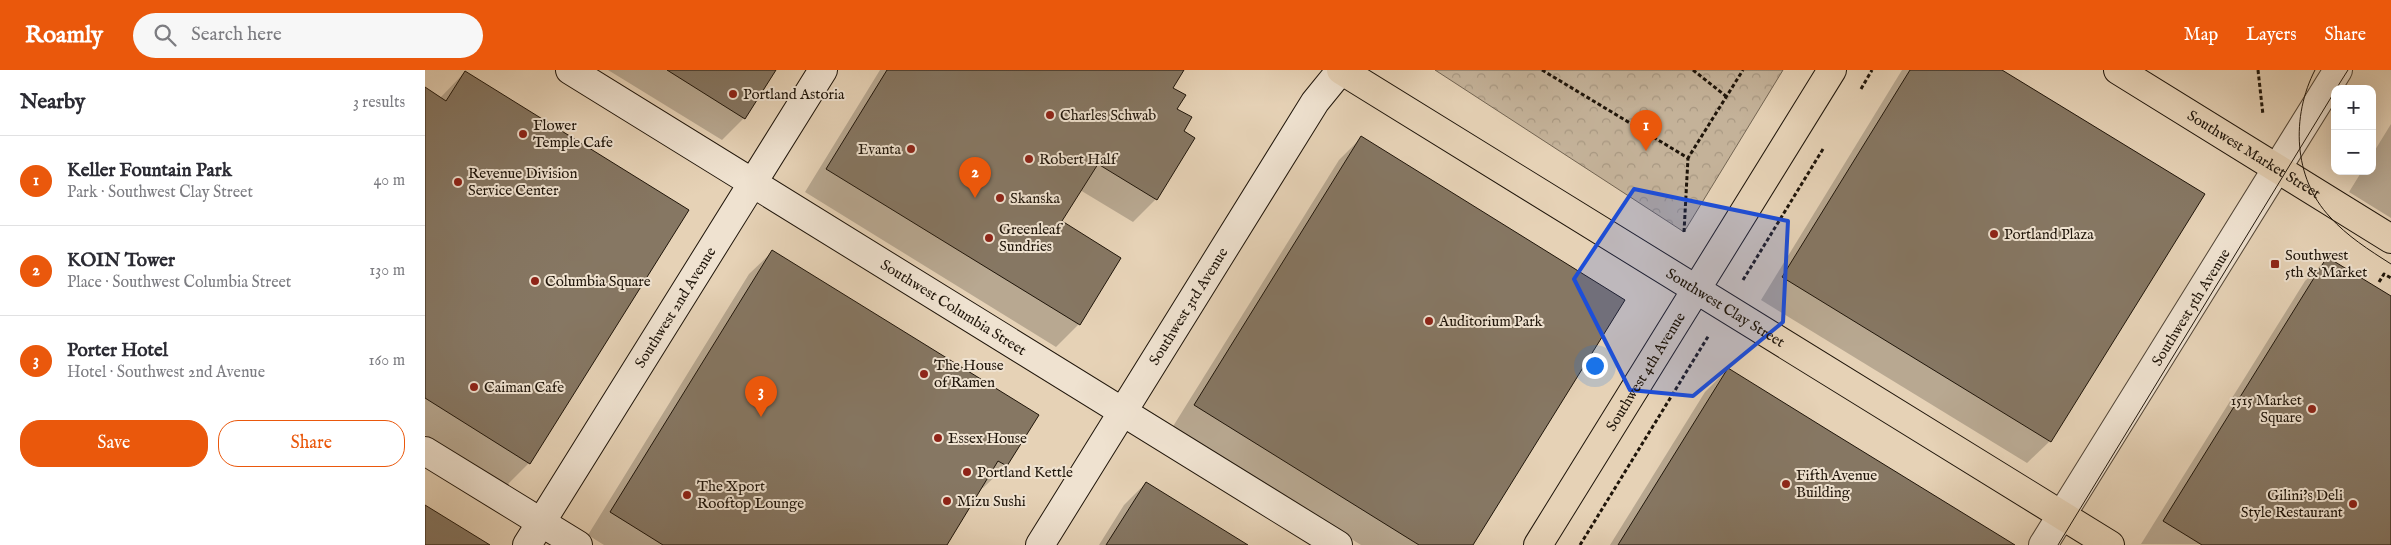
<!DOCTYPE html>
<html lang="en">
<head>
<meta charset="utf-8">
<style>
  :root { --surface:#fff; --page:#f7f7f7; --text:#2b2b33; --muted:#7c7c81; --line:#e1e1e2; --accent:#ea580c }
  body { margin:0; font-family:"IM FELL English",serif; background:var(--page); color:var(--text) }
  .controls { position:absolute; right:15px; top:15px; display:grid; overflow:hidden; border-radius:10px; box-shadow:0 5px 20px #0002 }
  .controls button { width:45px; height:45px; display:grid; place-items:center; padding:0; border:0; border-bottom:1px solid var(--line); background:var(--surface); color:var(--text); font:25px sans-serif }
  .you { position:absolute; left:1169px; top:295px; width:18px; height:18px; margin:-12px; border:4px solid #fff; border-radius:50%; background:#1a73e8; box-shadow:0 0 0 8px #1a73e833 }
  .badge { display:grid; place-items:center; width:32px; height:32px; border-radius:50%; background:var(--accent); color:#fff; font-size:16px; font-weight:700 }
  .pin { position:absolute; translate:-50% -41px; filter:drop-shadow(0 1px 2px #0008) }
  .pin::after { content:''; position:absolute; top:26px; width:18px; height:15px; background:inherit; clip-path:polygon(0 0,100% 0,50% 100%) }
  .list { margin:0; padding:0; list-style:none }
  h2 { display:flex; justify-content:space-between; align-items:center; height:65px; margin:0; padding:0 20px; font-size:21px }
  h2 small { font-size:16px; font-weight:400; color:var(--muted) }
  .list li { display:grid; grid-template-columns:32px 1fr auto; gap:15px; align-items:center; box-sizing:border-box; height:90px; padding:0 20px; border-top:1px solid var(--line) }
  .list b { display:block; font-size:19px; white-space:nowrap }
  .list p { margin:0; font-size:16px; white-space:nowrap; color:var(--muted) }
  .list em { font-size:16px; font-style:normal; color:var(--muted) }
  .actions { display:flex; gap:10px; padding:15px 20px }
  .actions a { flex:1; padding:11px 0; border:1px solid var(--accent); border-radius:20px; text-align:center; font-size:18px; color:var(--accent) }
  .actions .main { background:var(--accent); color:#fff }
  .icon { flex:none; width:28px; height:28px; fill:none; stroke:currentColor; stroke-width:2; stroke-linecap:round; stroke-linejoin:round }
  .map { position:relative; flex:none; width:1966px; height:475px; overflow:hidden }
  header { display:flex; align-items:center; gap:30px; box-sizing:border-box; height:70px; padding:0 25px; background:var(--accent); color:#fff }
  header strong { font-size:24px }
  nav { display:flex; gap:28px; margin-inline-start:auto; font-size:18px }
  .search { width:350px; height:45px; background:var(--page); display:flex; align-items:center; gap:12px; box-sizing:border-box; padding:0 18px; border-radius:28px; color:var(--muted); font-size:19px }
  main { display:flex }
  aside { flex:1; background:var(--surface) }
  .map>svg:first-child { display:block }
  .park { fill:url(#park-crowns); stroke:#726452 }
  .shadow { fill:#0003 }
  .building { fill:#867763; stroke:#1f150a }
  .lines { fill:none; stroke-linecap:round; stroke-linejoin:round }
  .tertiary-casing { stroke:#514435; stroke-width:30 }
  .secondary-casing { stroke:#1f150a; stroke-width:30 }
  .primary-casing { stroke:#1f150a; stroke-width:30 }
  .path { stroke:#1f150a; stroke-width:3; stroke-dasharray:4 2.5; stroke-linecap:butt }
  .tertiary { stroke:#efe2d0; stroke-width:28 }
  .secondary { stroke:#efe2d0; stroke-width:28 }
  .primary { stroke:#e6d2b6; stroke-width:28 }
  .tram { stroke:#1f150a; stroke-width:1 }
  .marked { fill:#1d4ed8; fill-opacity:0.2; stroke:#1d4ed8; stroke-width:4; stroke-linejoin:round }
  .poi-dot { fill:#8f2418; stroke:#efe2d0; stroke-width:2 }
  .labels { text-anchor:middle; stroke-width:4; stroke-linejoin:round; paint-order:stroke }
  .poi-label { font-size:15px; fill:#1f150a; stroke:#efe2d0; text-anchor:start }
  .street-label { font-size:15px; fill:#1f150a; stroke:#efe2d0 }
</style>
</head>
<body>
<header>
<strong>Roamly</strong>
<div class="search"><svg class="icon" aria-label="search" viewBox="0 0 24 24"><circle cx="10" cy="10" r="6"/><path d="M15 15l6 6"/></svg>Search here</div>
<nav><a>Map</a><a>Layers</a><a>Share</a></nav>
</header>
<main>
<aside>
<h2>Nearby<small>3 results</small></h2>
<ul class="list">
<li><span class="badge">1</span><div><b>Keller Fountain Park</b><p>Park · Southwest Clay Street</p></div><em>40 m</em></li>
<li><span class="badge">2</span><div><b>KOIN Tower</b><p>Place · Southwest Columbia Street</p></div><em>130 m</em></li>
<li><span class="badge">3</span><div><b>Porter Hotel</b><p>Hotel · Southwest 2nd Avenue</p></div><em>160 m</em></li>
</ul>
<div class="actions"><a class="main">Save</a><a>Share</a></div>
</aside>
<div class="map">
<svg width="1966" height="475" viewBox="0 0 1966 475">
  <defs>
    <pattern id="park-crowns" width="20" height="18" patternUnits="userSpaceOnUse" patternTransform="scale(1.25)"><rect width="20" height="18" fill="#c4b299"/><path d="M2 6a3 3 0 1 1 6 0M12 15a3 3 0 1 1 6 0" fill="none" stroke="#a89882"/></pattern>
  </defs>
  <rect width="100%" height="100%" fill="#e6d2b6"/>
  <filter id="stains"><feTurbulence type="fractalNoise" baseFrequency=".004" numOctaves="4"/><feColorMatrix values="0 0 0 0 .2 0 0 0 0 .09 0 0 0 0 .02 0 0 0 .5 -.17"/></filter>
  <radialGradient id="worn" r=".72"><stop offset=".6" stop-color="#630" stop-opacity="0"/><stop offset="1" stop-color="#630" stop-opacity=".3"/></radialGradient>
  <path class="park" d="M 1010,0 L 1358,0 L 1259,162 Z"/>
  <g class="shadow">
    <path d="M 183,0 L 349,0 L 319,48 L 297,70 Z"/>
    <path d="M 455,0 L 747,0 L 746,18 L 757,61 L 769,68 L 731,129 L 708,152 L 655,120 L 636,151 L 694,188 L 654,254 L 631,277 L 380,122 Z"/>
    <path d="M 1477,0 L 1575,0 L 1625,371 L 1602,393 L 1336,230 Z"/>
    <path d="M 40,2 L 104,393 L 82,415 L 0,365 L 0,19 L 15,28 Z"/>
    <path d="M 1966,54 L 1966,148 L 1924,122 L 1937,101 L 1947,101 L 1947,85 Z"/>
    <path d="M 936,68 L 1046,475 L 936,475 L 747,358 L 914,90 Z"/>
    <path d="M 347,182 L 612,345 L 581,396 L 558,418 L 556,417 L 520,475 L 179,475 L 163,465 L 324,204 Z"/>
    <path d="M 1902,189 L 1966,228 L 1966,475 L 1716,474 L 1880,211 Z"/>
    <path d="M 1303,299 L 1559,475 L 1185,475 L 1280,322 Z"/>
    <path d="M 721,413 L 820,475 L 674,475 L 699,435 Z"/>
  </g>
  <g class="building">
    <path d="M 242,0 L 351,0 L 320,49 Z"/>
    <path d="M 462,0 L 759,0 L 748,18 L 761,25 L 752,39 L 767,47 L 759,61 L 770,68 L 732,130 L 673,94 L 637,151 L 696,188 L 655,255 L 401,99 Z"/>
    <path d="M 1485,0 L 1577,0 L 1780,124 L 1626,372 L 1357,207 Z"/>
    <path d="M 40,1 L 264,140 L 105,394 L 0,328 L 0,17 L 21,31 Z"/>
    <path d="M 936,66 L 1200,230 L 1048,475 L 994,475 L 769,335 Z"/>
    <path d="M 347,180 L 614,345 L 582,396 L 573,391 L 522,475 L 238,475 L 185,442 Z"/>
    <path d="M 1902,187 L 1966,226 L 1966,475 L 1777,475 L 1738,451 Z"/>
    <path d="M 1303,298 L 1403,360 L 1590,475 L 1193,475 Z"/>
    <path d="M 721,412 L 823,475 L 681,475 Z"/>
    <path d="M 0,435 L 65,475 L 0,475 Z"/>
  </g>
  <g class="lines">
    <g class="tertiary-casing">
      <g id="tertiary">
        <path id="s1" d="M 1618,475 L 1913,0"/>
      </g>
    </g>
    <g class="secondary-casing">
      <g id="secondary">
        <path id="s2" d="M 145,0 L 913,475"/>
        <path d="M 0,381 L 153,475"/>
        <path id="s3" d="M 102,475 L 398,0"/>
        <path id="s4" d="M 615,475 L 890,32 L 916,0"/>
      </g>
    </g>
    <g class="primary-casing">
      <g id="primary">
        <path id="s5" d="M 916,0 L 1685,475"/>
        <path id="s6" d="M 1693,0 L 1966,169"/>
        <path id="s7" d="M 1113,475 L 1407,0"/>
      </g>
    </g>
    <g class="path">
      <path d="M 1117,0 L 1263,88 L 1318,0"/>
      <path d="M 1268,0 L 1302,27"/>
      <path d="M 1833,0 L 1838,45"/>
      <path d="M 1436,19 L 1447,0"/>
      <path d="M 1259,162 L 1263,88"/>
      <path d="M 1318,210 L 1398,79"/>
      <path d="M 1954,212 L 1959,204 L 1966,208"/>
      <path d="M 1155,475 L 1284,265"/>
    </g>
    <use href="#tertiary" class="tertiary"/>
    <use href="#secondary" class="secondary"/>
    <use href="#primary" class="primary"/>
    <g class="tram">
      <path d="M 1890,0 C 1866,46 1868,108 1905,147 C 1922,166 1944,180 1966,194"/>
      <path d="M 1911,19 L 1923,0"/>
      <path d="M 1633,475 L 1910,21"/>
    </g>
  </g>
  <path class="marked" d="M 1209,119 L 1363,151 L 1358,252 L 1268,326 L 1205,320 L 1149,209 Z"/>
  <g class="poi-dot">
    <circle cx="308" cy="24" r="5"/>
    <circle cx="625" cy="45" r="5"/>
    <circle cx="98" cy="64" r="5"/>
    <circle cx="486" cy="79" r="5"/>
    <circle cx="604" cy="89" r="5"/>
    <circle cx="33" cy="112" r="5"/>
    <circle cx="575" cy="128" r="5"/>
    <circle cx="1569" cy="164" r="5"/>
    <circle cx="564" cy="168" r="5"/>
    <rect x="1845" y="189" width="10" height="10" rx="2.5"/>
    <circle cx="110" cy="211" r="5"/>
    <circle cx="1004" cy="251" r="5"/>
    <circle cx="499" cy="304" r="5"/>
    <circle cx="49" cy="317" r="5"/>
    <circle cx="1887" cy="339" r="5"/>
    <circle cx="513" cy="368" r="5"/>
    <circle cx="542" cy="402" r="5"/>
    <circle cx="1361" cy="414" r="5"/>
    <circle cx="262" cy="425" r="5"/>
    <circle cx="522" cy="431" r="5"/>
    <circle cx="1928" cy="434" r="5"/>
  </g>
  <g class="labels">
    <g class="poi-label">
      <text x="318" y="29">Portland Astoria</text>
      <text x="635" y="50">Charles Schwab</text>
      <text x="108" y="60">Flower<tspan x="108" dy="17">Temple Cafe</tspan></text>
      <text x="476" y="84" text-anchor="end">Evanta</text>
      <text x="614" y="94">Robert Half</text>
      <text x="43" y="108">Revenue Division<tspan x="43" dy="17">Service Center</tspan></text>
      <text x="585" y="133">Skanska</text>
      <text x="574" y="164">Greenleaf<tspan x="574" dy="17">Sundries</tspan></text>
      <text x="1579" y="169">Portland Plaza</text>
      <text x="1860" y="190">Southwest<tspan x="1860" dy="17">5th &amp; Market</tspan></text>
      <text x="120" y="216">Columbia Square</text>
      <text x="1014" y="256">Auditorium Park</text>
      <text x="509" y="300">The House<tspan x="509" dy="17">of Ramen</tspan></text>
      <text x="59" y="322">Caiman Cafe</text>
      <text x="1877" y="335" text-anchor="end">1515 Market<tspan x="1877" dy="17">Square</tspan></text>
      <text x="523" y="373">Essex House</text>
      <text x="552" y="407">Portland Kettle</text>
      <text x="1371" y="410">Fifth Avenue<tspan x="1371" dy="17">Building</tspan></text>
      <text x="272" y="421">The Xport<tspan x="272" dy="17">Rooftop Lounge</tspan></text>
      <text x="1918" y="430" text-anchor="end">Gilini's Deli<tspan x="1918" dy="17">Style Restaurant</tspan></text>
      <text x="532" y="436">Mizu Sushi</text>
    </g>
    <g class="street-label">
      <text dy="5" stroke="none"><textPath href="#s6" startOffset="160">Southwest Market Street</textPath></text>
      <text dy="5" stroke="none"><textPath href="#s4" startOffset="281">Southwest 3rd Avenue</textPath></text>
      <text dy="5" stroke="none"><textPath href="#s2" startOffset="451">Southwest Columbia Street</textPath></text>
      <text dy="5" stroke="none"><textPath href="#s5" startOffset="452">Southwest Clay Street</textPath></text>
      <text dy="5" stroke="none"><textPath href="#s3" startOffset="280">Southwest 2nd Avenue</textPath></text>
      <text dy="5" stroke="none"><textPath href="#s1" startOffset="280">Southwest 5th Avenue</textPath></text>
      <text dy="5" stroke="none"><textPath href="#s7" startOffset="204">Southwest 4th Avenue</textPath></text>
    </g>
  </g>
  <rect width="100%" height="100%" filter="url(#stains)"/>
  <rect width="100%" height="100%" fill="url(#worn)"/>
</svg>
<div class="controls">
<button>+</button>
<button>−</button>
</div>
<div class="you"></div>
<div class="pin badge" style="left:1221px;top:81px">1</div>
<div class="pin badge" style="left:550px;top:128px">2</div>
<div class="pin badge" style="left:336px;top:347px">3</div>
</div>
</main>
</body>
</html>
